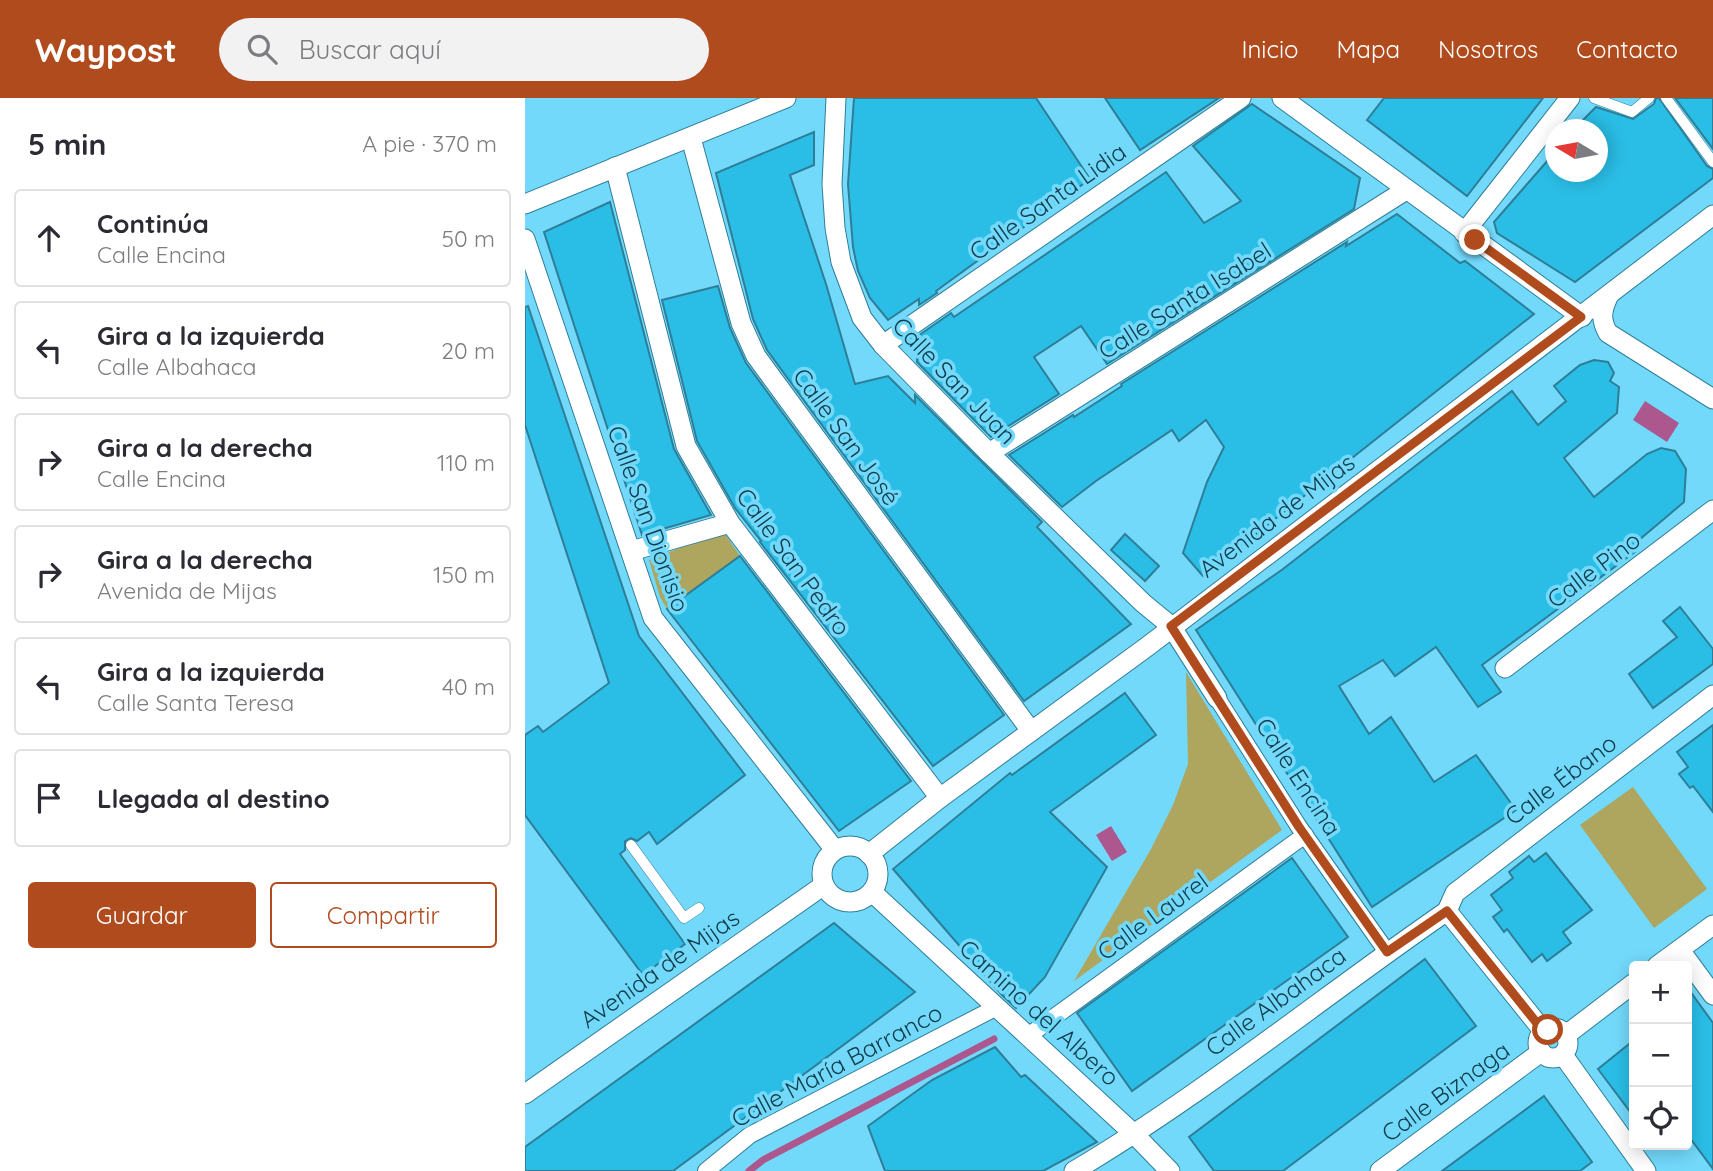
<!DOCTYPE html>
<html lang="es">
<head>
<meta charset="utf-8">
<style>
  :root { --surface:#fff; --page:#f2f2f3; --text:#2b2b33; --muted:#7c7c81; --line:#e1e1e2; --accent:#b04b1d }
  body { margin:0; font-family:Quicksand,sans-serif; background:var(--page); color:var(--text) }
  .controls { position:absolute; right:21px; bottom:21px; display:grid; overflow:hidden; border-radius:7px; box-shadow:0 4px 18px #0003 }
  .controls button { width:63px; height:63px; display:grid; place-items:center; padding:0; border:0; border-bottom:2px solid var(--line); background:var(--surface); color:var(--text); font:35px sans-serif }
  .compass { position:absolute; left:1020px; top:21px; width:63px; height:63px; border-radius:50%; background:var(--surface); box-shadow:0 4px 18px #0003; rotate:280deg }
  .stop { position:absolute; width:21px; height:21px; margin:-16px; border:5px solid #b04b1d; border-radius:50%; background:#fff }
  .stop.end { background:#b04b1d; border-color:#fff; box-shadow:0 2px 7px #0008 }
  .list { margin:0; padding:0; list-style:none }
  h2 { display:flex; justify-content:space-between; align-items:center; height:91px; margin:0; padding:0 28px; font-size:30px }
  h2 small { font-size:23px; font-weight:400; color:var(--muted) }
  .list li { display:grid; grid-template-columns:46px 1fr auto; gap:21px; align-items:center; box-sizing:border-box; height:98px; margin:0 14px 14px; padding:0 14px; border:2px solid var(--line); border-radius:7px }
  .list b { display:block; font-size:26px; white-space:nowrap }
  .list p { margin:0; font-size:23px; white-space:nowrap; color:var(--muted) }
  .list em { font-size:23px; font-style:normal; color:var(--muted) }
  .actions { display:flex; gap:14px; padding:21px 28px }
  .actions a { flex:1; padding:16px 0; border:2px solid var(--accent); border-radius:7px; text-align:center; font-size:24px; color:var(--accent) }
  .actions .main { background:var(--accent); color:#fff }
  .icon { flex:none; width:38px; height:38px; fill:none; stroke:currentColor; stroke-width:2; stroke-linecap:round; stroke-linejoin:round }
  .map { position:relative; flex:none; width:1188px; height:1073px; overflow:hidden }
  header { display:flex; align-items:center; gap:42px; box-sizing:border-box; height:98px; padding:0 35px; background:var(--accent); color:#fff }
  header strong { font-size:33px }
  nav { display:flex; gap:38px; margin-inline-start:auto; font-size:24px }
  .search { width:490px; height:63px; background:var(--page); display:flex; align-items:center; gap:18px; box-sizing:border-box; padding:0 24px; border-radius:38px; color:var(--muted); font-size:26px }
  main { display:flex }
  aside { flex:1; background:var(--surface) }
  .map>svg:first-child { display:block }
  .green { fill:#aea55e }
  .water { fill:#ac578e }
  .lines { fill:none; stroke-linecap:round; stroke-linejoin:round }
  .stream { stroke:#ac578e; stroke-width:7 }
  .building { fill:#2abee7; stroke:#2e7e97; stroke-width:2 }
  .service-casing { stroke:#2e7e97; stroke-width:11 }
  .pedestrian-casing { stroke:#2e7e97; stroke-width:18 }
  .minor-casing { stroke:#2e7e97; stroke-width:21 }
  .service { stroke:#fff; stroke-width:10 }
  .pedestrian { stroke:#fff; stroke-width:16 }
  .minor { stroke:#fff; stroke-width:19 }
  .route { stroke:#b04b1d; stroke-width:9 }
  .labels { text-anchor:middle; stroke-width:7; stroke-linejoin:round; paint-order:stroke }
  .street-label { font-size:24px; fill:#103d4b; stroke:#73d9fb }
</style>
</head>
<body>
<header>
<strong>Waypost</strong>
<div class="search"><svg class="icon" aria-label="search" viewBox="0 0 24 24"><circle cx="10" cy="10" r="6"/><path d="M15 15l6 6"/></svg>Buscar aquí</div>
<nav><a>Inicio</a><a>Mapa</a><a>Nosotros</a><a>Contacto</a></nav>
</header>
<main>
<aside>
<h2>5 min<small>A pie · 370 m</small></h2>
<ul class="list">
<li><svg class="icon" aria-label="ahead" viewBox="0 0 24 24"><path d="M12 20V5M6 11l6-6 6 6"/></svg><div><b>Continúa</b><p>Calle Encina</p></div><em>50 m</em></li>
<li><svg class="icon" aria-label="left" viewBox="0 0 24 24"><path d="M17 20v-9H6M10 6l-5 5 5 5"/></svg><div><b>Gira a la izquierda</b><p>Calle Albahaca</p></div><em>20 m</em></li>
<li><svg class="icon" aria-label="right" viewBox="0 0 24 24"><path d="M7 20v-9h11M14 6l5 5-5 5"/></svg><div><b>Gira a la derecha</b><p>Calle Encina</p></div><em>110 m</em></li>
<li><svg class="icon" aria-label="right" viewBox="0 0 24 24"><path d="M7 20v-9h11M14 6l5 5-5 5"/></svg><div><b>Gira a la derecha</b><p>Avenida de Mijas</p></div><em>150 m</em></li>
<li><svg class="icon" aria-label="left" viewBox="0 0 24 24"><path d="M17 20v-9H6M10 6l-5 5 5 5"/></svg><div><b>Gira a la izquierda</b><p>Calle Santa Teresa</p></div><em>40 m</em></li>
<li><svg class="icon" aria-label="arrive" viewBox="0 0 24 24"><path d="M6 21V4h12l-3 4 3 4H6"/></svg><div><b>Llegada al destino</b></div></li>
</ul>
<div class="actions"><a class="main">Guardar</a><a>Compartir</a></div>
</aside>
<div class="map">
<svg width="1188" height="1073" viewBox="0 0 1188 1073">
  <rect width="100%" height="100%" fill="#73d9fb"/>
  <g class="green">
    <path d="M 198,433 L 215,458 L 142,511 L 135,499 L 124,462 Z"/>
    <path d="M 661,574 L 757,732 L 549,883 L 626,751 L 648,707 L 663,666 Z"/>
    <path d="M 1108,689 L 1182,791 L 1129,830 L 1055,727 Z"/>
  </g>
  <g class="water">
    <path d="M 1120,303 L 1154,325 L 1142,344 L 1108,322 Z"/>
    <path d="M 586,728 L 602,754 L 587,763 L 571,737 Z"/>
  </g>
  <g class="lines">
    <path class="stream" d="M 224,1073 L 238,1062 L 469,941"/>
  </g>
  <g class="building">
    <path d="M 329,0 L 511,0 L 565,81 L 411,193 L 412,195 L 394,207 L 394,201 L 363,222 L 345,200 L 333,173 L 328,149 L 323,86 Z"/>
    <path d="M 580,0 L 694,0 L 615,52 Z"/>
    <path d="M 859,0 L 1018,0 L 942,98 L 842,22 Z"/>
    <path d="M 1131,0 L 1134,0 L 1182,68 L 1188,71 L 1188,80 L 1050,184 L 972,135 L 969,124 L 1031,53 L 1031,74 L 1073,74 L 1073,32 L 1048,32 L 1071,9 L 1108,21 L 1129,6 Z"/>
    <path d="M 1150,0 L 1188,0 L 1188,51 Z"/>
    <path d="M 727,6 L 835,80 L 829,111 L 582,266 L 556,228 L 509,259 L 534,296 L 466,339 L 392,264 L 393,238 L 426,215 L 429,219 L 641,74 L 679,125 L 716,103 L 668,48 Z"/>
    <path d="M 289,34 L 289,67 L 265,77 L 301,186 L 330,286 L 363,278 L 390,305 L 390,297 L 517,424 L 512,429 L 606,526 L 499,603 L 242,252 L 228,221 L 191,75 Z"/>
    <path d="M 85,104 L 149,351 L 186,417 L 117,437 L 19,134 Z"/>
    <path d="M 872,116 L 935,165 L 940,163 L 1009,216 L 678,478 L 658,455 L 682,384 L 699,349 L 681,322 L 654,343 L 647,332 L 571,383 L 537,409 L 484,357 L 548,317 L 549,319 L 597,288 L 596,286 L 822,144 L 821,148 Z"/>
    <path d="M 193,188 L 205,230 L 221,265 L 479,617 L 408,668 L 235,444 L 236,443 L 210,410 L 172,343 L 137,202 Z"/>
    <path d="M 3,208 L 114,538 L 220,677 L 132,746 L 124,734 L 112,743 L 106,740 L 100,743 L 100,752 L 95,756 L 160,846 L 118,877 L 0,717 L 0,637 L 13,628 L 18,634 L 84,585 L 0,327 L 0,209 Z"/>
    <path d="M 1069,262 L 1083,264 L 1089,275 L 1085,283 L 1094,289 L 1092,315 L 1039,360 L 1069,399 L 1122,356 L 1136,350 L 1150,353 L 1161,371 L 1159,404 L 1107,448 L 1111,453 L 957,567 L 976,594 L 953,609 L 911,549 L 870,578 L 858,562 L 814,588 L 844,636 L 866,619 L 909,684 L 951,657 L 991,712 L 847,809 L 671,532 L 758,471 L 987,293 L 1013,327 L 1041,303 L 1029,288 L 1055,267 Z"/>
    <path d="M 600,436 L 634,468 L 620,483 L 586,452 Z"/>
    <path d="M 215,458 L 386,683 L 314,733 L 142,511 Z"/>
    <path d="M 1155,509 L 1188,551 L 1188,566 L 1128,610 L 1104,576 L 1152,539 L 1138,523 Z"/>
    <path d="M 600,595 L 631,637 L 525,714 L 582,769 L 520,879 L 491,910 L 477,897 L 368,771 L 485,675 L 487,677 Z"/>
    <path d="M 1188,627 L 1188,714 L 1168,688 L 1165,690 L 1154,676 L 1163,669 L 1152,654 Z"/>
    <path d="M 1021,755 L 1067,812 L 1038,834 L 1046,845 L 1022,863 L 1017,856 L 1007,864 L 982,831 L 979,834 L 968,819 L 977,812 L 966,797 L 988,780 L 984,774 L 1004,758 L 1009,764 Z"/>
    <path d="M 767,760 L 823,839 L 607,993 L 552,915 Z"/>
    <path d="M 309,825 L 390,894 L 148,1073 L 0,1073 L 0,1049 Z"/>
    <path d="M 900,861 L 951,928 L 758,1073 L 689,1073 L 664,1039 Z"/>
    <path d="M 1162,889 L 1188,925 L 1188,1071 L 1162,1036 Z"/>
    <path d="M 1109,942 L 1109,1019 L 1073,971 Z"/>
    <path d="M 470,949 L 496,979 L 500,977 L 572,1044 L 518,1073 L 360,1073 L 343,1028 L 407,982 Z"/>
    <path d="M 1019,998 L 1067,1064 L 1055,1073 L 917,1073 Z"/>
  </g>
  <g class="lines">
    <g class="service-casing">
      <g id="service">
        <path d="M 1069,0 L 1107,14 L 1124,0"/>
        <path d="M 1141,0 L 1188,64"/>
        <path d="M 106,747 L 159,820 L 174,810"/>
      </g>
    </g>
    <g class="pedestrian-casing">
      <g id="pedestrian">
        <path d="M 692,600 L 774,729 L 862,854"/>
        <path d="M 503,938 L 780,737"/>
        <path d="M 181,1073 L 225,1037 L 470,910"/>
      </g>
    </g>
    <g class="minor-casing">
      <g id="minor">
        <path d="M 311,0 L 307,86 L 310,130 L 316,164 L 337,220 L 358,247 L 464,355 L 618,505 L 646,528 L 692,600"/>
        <path d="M 757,0 L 1057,219"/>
        <path d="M 166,40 L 216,225 L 231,258 L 506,633"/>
        <path d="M 90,69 L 161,348 L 205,425 L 415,700"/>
        <path d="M 0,106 L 261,0"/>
        <path d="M 939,135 L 1045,0"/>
        <path d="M 0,141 L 128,520 L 310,752"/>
        <path d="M 1083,199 C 1077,212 1075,221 1083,235 L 1188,301"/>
        <path d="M 358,247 L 716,0"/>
        <path d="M 464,355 L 881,92"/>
        <path d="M 106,453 L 205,425"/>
        <path d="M 980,570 L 1188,412"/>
        <circle cx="325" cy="776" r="28"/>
        <path d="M 344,756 L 415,700 L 623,548 L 1188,117"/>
        <path d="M 347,794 L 610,1037 L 645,1073"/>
        <path d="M 922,813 L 930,795 L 1188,597"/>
        <path d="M 922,813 L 1019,934"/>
        <path d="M 1155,852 L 1188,897"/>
        <path d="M 1132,868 L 1188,827"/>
        <circle cx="1028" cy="945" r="15"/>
        <path d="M 1041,937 L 1109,885"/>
        <path d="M 1038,957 L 1121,1073"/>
        <path d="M 0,996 L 299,787"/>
        <path d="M 549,1073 C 679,996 797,899 922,813"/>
        <path d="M 855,1073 L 1016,954"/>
      </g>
    </g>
    <use href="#service" class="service"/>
    <use href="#pedestrian" class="pedestrian"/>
    <use href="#minor" class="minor"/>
  </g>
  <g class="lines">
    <path class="route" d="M 950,142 L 1056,219 L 646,528 L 774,729 L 862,854 L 922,813 L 1019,934 L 1023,932"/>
  </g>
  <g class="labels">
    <g class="street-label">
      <text transform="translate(523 104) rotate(-35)" y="8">Calle Santa Lidia</text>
      <text transform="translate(660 203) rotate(-32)" y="8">Calle Santa Isabel</text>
      <text transform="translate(429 283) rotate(46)" y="8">Calle San Juan</text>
      <text transform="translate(321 339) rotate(54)" y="8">Calle San José</text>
      <text transform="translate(752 418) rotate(-37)" y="8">Avenida de Mijas</text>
      <text transform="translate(123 421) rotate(70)" y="8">Calle San Dionisio</text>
      <text transform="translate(268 464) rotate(54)" y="8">Calle San Pedro</text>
      <text transform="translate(1069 472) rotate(-37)" y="8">Calle Pino</text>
      <text transform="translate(773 679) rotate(57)" y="8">Calle Encina</text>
      <text transform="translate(1036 682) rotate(-37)" y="8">Calle Ébano</text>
      <text transform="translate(628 819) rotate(-36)" y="8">Calle Laurel</text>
      <text transform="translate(135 871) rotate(-35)" y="8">Avenida de Mijas</text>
      <text transform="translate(751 904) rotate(-36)" y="8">Calle Albahaca</text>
      <text transform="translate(514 915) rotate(42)" y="8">Camino del Albero</text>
      <text transform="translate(312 968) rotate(-28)" y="8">Calle María Barranco</text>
      <text transform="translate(921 994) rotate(-36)" y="8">Calle Biznaga</text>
    </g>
  </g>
</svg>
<div class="controls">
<button>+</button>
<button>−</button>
<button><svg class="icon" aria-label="locate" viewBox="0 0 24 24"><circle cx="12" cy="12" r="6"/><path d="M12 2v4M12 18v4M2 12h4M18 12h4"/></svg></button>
</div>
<svg class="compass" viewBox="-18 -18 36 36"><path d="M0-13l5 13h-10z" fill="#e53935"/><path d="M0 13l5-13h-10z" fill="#7c7c81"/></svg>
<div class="stop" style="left:1023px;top:932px"></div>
<div class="stop end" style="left:950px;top:142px"></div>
</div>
</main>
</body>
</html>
